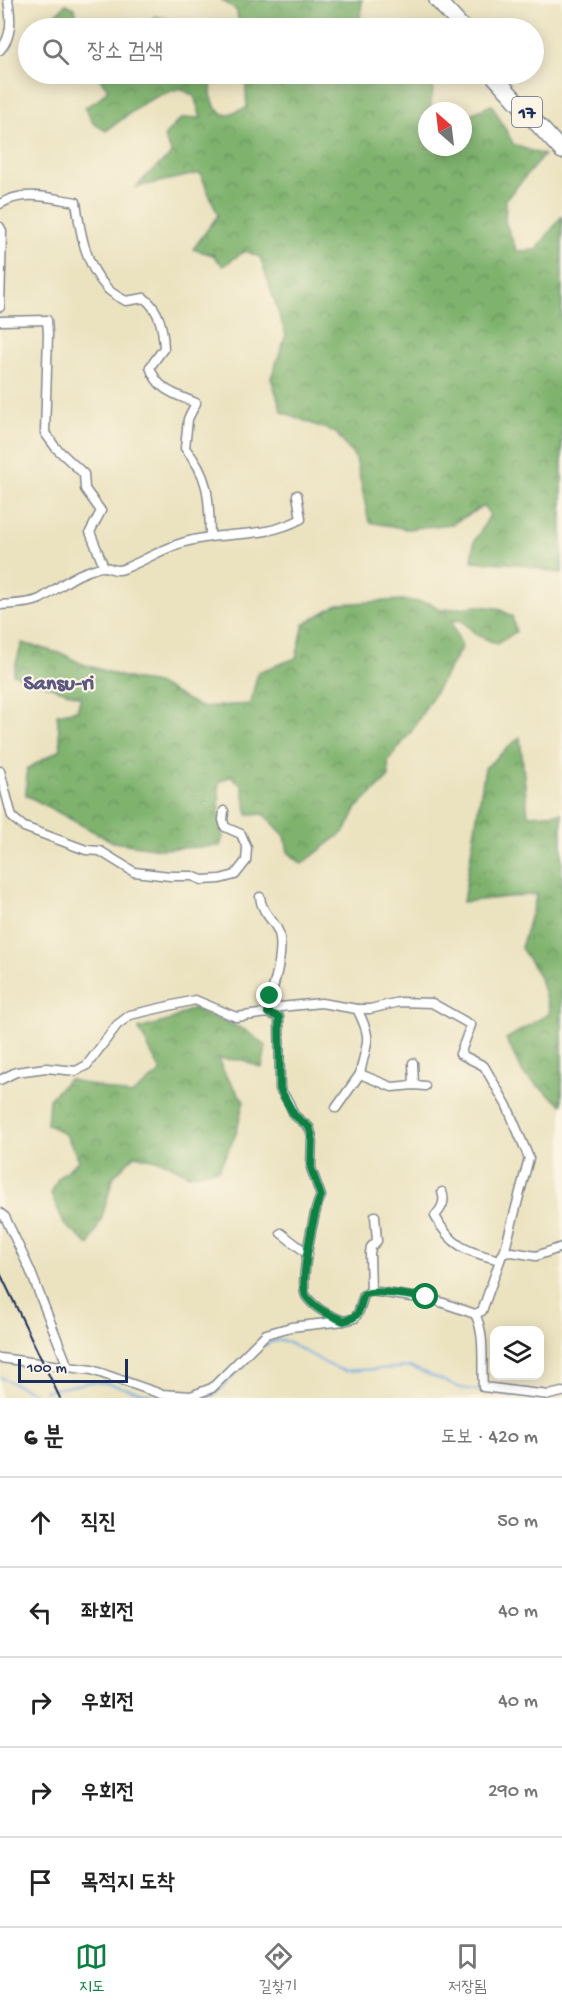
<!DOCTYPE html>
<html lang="ko">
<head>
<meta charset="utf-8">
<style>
  :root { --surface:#fff; --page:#f6f6f6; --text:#222; --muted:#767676; --line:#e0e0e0; --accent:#0b8043 }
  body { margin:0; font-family:"Gochi Hand","Poor Story",sans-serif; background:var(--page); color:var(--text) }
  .controls { position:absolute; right:18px; bottom:18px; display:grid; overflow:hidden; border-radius:12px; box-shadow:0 3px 15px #0003 }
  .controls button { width:54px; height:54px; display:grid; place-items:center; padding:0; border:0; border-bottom:2px solid var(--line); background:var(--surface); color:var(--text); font:30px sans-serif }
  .compass { position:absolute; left:418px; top:102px; width:54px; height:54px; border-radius:50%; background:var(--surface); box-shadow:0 3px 15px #0003; rotate:332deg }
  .scale { position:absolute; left:18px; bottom:15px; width:110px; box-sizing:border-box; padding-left:6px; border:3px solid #1b2f5e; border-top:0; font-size:16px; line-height:21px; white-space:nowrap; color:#1b2f5e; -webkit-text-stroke:4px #fcf5e5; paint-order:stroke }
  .stop { position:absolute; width:18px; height:18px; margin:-14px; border:4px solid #0b8043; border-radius:50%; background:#fff }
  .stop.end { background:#0b8043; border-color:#fff; box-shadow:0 2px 6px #0008 }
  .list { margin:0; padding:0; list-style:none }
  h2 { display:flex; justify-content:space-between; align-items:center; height:78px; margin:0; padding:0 24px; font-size:26px }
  h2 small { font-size:20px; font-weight:400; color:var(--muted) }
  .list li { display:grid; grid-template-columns:39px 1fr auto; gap:18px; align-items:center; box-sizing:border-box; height:90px; padding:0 24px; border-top:2px solid var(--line) }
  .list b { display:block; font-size:22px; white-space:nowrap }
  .list em { font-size:20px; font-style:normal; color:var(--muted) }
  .icon { flex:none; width:33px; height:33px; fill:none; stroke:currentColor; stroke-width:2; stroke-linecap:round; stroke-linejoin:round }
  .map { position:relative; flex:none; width:562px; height:1398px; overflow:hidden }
  .search { position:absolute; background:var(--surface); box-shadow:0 3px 15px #0003; left:18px; right:18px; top:18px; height:66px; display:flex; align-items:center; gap:15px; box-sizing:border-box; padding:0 21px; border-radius:33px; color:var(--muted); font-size:22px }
  .sheet { height:528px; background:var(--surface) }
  nav { display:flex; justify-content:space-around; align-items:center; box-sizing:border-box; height:84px; border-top:2px solid var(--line); background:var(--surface); font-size:16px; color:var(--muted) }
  nav a { display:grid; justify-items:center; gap:3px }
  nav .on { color:var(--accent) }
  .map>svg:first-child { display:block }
  .forest { fill:url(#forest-crowns); stroke:#4c7066; stroke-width:1.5 }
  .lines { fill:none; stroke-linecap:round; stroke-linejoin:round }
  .stream { stroke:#6fabe0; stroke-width:2 }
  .street-casing { stroke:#83888e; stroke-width:11 }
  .highway-casing { stroke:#83888e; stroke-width:18 }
  .street { stroke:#fff; stroke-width:8 }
  .highway { stroke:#fff; stroke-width:15 }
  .rail { stroke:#1b2f5e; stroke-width:2 }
  .route { stroke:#0b8043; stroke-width:8 }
  .labels { text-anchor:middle; stroke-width:4.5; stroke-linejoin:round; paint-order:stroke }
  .shield { fill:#fcf5e5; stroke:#5e6a86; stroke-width:1.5 }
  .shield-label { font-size:18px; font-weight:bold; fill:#1b2f5e }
  .quarter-label { font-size:22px; font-weight:bold; fill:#5b5884; stroke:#fcf5e5 }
</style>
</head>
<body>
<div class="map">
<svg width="562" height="1398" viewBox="0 0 562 1398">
  <defs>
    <pattern id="forest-crowns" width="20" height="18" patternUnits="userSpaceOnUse" patternTransform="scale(1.5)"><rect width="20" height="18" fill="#7eb26d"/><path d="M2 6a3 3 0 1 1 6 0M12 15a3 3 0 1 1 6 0" fill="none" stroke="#66915d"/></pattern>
  </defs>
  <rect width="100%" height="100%" fill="#fcf5e5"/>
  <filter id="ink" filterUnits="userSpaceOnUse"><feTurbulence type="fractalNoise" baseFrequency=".0167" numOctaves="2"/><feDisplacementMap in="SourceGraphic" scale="12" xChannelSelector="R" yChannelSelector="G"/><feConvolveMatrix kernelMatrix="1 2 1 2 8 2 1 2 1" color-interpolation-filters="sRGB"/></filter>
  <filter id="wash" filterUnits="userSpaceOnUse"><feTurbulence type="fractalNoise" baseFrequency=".008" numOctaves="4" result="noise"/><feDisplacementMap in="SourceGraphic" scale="24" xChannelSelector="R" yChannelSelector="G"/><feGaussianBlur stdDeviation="1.35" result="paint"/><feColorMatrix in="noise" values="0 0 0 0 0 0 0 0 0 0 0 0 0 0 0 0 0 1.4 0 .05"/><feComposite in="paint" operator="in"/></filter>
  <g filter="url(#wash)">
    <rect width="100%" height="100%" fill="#ebe2bf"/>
    <g class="forest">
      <path d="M 222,0 L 362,0 L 359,28 L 239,28 L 237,11 Z"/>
      <path d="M 66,4 L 74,8 L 82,27 L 87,28 L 42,28 Z"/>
      <path d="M 155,16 L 188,23 L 191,28 L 147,28 Z"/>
      <path d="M 96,74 L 212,74 L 211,95 L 216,109 L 226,115 L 247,108 L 245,74 L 424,74 L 434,84 L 430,109 L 436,111 L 427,111 L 427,147 L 463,147 L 463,117 L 492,105 L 514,145 L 544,155 L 506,199 L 505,222 L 517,251 L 536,250 L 562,216 L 562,574 L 519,564 L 472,561 L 474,542 L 490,515 L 484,506 L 452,524 L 407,529 L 369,522 L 356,459 L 336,433 L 282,412 L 271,378 L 286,335 L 260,257 L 245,251 L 223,266 L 213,255 L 193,249 L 218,215 L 200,173 L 137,187 L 147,175 L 172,154 L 164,137 C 178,120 178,116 201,118 L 194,96 L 180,88 L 160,95 L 144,103 L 106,131 L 93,123 L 85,107 L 97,101 L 108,89 Z"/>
      <path d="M 402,600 L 430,603 L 441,610 L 477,606 L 497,608 L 512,616 L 516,632 L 497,644 L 477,635 L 461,620 L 451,621 L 462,647 L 411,732 L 388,761 L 389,777 L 356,809 L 346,830 L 302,864 L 288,852 L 285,836 L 264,814 L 248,815 L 242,786 L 231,776 L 219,782 L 219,821 L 223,837 L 220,846 L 161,849 L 113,842 L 26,795 L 27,769 L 61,749 L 57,714 L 77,710 L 81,697 L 13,674 L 22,643 L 63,654 L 80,663 L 120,676 L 160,685 L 200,707 L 250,704 L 258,672 L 296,658 L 304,624 L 338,604 Z"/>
      <path d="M 520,737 L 528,815 L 562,813 L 562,1105 L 524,1075 L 506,1039 L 550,1013 L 539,975 L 521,948 L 537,894 L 463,902 L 485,768 Z"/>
      <path d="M 193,1008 L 245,1030 L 266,1046 L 262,1068 L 243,1060 L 218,1059 L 226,1076 L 244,1101 L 236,1134 L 219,1169 L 189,1175 L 165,1162 L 135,1155 L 114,1176 L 101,1220 L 89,1245 L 65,1225 L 51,1194 L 58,1178 L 79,1160 L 66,1135 L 47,1124 L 49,1099 L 68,1079 L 131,1095 L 161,1072 L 139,1029 L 168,1021 Z"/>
    </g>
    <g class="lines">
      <g class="stream">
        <path d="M 0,1377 L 34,1393"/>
        <path d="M 45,1391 L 91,1382 L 106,1383 L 151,1395"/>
        <path d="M 207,1398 L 216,1394 L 261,1347 L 271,1342 L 282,1340 L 303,1350 L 327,1364 L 344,1371 L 411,1367 L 461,1388 L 533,1398"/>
      </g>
    </g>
  </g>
  <g filter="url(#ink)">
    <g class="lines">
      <g class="street-casing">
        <g id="street">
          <path d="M 0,50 C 13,36 11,17 8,0"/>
          <path d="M 0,204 C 23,189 51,198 76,202 C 80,231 85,264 106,287 C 110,293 119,297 126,301 L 144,298 C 160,310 163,329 164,348 L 150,367 C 158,391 175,394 196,403 L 188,419 L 185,448 C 210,477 209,500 210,536"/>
          <path d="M 0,227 L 2,231 L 0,307"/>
          <path d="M 0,321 L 47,320 L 48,334 L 45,433 L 56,448 L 84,474 L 85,489 L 101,511 L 90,532 L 104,567"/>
          <path d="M 0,605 C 12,604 30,604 40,599 C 55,591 67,579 83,573 C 89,571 99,566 105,567 C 112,568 115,572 123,569 C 144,561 163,548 185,542 C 226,530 261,540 301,519 L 297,495"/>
          <path d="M 0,771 L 12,817 L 24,827 L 86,850 L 100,851 L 134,872 L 170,876 L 192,876 L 202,880 L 220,879 L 235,875 L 246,861 L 247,848 L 241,834 L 225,827 L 223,820 L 224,811"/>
          <path d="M 260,897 C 262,916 279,923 280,938 C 283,963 271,988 268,1013"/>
          <path d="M 357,1009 C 374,1042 366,1041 360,1074 L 392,1087 L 414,1085 L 425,1086"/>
          <path d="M 413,1063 L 414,1085"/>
          <path d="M 0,1080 L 16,1072 L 46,1068 L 76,1071 L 87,1065 L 117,1025 L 130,1015 L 195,1000 L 236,1017 L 268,1013 L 279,1017 L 280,1089 L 289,1103 L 294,1115 L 309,1127 L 312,1136 L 311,1168 L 321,1196 C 314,1208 299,1285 306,1296 C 315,1309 329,1315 344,1321"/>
          <path d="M 336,1108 L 360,1074"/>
          <path d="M 442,1192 C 446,1202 441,1209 435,1216 C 451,1247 468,1252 500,1260"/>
          <path d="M 0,1213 L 5,1217 L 30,1270 L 68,1367 L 92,1370 L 161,1394 L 191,1396 L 212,1388 L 266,1334 L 291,1327 L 344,1321 L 355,1318 L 359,1311 L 364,1295 L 371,1291 L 412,1297 L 426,1297 L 475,1314 L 482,1311 L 502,1255 L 504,1253 L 529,1158 L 507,1106 L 484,1066 L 460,1054 L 471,1025 L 432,1003 L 399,1002 L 370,1009 L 357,1009 L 321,1003 L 280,1007 L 268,1013"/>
          <path d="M 281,1233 L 308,1254"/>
          <path d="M 504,1253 L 512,1252 L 536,1256 L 562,1247"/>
          <path d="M 371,1291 L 370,1253 L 371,1247 L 377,1241 L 375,1216"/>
          <path d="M 475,1314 C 486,1335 481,1363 483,1387 L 549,1395 L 562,1392"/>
          <path d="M 0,1358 L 68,1367"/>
        </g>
      </g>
      <g class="highway-casing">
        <g id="highway">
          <path d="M 437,0 L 463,28"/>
          <path d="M 492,74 L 562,151"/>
        </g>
      </g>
      <use href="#street" class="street"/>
      <use href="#highway" class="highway"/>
      <path class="rail" d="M 0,1273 L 60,1398"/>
    </g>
  </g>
  <g class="lines" filter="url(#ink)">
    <path class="route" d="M 270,996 L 268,1013 L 279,1017 L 280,1089 L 294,1115 L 309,1127 L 312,1136 L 311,1168 L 321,1196 C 314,1208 299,1286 306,1296 C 316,1310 330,1315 344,1321 C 362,1316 358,1310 364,1295 C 378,1288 409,1297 426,1297"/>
  </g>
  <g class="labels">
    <rect class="shield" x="512" y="97" width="30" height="30" rx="4.5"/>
    <g class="shield-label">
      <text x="527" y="118">17</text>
    </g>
    <g class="quarter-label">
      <text x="59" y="689">Sansu-ri</text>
    </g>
  </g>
</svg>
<div class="controls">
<button><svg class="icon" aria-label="layers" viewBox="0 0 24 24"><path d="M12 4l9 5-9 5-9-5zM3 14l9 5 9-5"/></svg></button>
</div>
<svg class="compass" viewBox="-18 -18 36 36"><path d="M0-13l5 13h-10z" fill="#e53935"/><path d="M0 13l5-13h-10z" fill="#767676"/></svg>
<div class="scale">100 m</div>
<div class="stop" style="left:426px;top:1297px"></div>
<div class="stop end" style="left:270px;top:996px"></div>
<div class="search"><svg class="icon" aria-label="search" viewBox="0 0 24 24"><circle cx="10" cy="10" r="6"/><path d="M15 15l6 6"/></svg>장소 검색</div>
</div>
<section class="sheet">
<h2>6 분<small>도보 · 420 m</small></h2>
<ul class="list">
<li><svg class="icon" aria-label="ahead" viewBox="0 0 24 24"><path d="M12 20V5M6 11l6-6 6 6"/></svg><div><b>직진</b></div><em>50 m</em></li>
<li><svg class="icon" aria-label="left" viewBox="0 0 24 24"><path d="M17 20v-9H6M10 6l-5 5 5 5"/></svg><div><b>좌회전</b></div><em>40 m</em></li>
<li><svg class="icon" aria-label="right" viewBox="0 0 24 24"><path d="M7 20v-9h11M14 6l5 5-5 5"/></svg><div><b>우회전</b></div><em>40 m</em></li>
<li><svg class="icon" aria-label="right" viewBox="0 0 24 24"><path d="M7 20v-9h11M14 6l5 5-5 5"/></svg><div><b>우회전</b></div><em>290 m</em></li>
<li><svg class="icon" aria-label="arrive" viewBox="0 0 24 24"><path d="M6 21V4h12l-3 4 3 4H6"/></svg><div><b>목적지 도착</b></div></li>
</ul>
</section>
<nav>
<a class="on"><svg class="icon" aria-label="map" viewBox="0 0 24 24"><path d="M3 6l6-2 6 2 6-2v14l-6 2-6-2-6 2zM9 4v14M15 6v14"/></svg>지도</a>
<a><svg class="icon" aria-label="directions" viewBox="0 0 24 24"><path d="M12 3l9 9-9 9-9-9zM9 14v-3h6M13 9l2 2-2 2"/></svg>길찾기</a>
<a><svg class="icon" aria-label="saved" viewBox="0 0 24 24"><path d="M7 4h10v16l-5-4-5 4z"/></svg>저장됨</a>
</nav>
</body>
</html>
